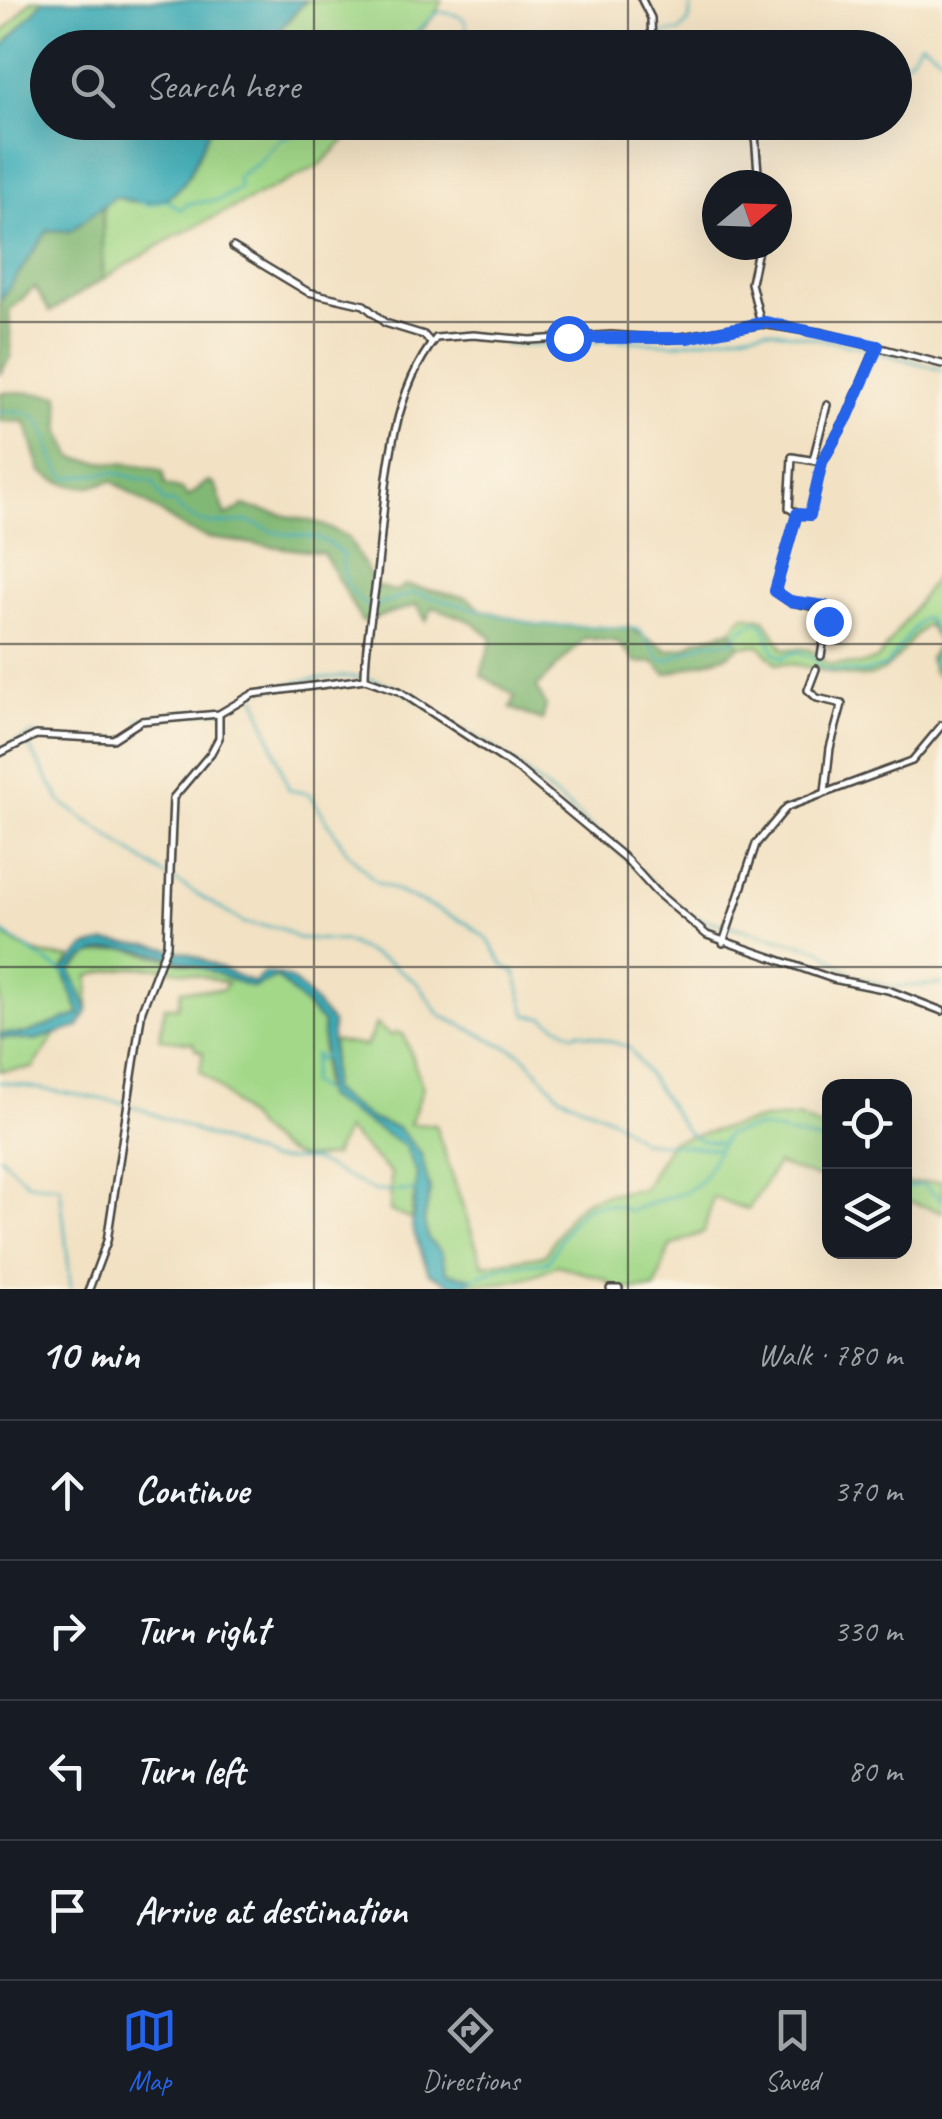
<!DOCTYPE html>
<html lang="en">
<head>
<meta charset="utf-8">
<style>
  :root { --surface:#171b24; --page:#242831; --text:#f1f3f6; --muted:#9ea1a6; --line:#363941; --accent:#2563eb }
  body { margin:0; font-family:Caveat,sans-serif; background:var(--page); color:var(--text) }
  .controls { position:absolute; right:30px; bottom:30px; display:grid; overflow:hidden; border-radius:20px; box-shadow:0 10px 40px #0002 }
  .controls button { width:90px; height:90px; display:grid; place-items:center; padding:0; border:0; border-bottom:2px solid var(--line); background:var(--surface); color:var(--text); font:50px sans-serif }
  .compass { position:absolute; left:702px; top:170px; width:90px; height:90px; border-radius:50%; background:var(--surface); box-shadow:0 10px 40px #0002; rotate:71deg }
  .stop { position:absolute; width:30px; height:30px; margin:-22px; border:8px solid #2563eb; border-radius:50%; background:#fff }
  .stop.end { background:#2563eb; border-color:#fff; box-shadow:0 2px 10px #0008 }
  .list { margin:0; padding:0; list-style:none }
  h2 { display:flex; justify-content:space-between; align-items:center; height:130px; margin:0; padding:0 40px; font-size:42px }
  h2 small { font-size:32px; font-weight:400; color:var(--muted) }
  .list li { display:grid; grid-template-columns:65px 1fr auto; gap:30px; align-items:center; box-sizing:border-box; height:140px; padding:0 40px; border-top:2px solid var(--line) }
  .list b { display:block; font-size:38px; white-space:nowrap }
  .list em { font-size:32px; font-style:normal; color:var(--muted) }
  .icon { flex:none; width:55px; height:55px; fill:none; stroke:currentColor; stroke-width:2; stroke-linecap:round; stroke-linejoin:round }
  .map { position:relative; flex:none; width:942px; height:1289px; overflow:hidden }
  .search { position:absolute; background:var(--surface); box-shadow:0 10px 40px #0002; left:30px; right:30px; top:30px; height:110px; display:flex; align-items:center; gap:25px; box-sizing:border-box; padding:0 35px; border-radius:55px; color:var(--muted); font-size:38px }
  .sheet { height:690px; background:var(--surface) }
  nav { display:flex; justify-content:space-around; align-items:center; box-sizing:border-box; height:140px; border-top:2px solid var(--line); background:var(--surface); font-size:28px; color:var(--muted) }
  nav a { display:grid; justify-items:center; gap:5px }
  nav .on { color:var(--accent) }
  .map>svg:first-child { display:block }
  .green { fill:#a3d889; stroke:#67825a; stroke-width:2.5 }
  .forest { fill:#82b875; stroke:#567250; stroke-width:2.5 }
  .water { fill:#3cadb8; stroke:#346c72; stroke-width:2.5 }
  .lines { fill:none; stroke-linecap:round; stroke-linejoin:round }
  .stream { stroke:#3cadb8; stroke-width:2.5 }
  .street-casing { stroke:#494642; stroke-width:10 }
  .street { stroke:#fff; stroke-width:5 }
  .route { stroke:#2563eb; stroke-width:12 }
  .grid { fill:none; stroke:#2b2b2b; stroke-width:2.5; stroke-opacity:0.55 }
</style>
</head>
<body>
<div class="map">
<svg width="942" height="1289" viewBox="0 0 942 1289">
  <rect width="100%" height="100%" fill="#fcf5e5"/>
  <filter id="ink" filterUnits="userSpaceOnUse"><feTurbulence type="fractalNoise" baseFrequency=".01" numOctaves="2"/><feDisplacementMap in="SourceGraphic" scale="20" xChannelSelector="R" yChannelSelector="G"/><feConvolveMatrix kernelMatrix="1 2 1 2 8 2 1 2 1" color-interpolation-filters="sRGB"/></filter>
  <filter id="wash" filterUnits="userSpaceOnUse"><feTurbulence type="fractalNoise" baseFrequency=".0048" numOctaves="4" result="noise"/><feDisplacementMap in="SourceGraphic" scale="40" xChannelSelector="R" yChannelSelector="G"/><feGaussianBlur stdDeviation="2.25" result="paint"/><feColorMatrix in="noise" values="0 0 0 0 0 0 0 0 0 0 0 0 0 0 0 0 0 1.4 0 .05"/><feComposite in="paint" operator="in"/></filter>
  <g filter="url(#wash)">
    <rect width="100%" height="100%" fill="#f2e1c3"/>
    <g class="green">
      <path d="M 32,0 L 44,0 L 0,50 L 0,36 Z"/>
      <path d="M 307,0 L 442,0 C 437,16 419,32 408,47 L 264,48 Z"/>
      <path d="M 213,123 L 362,123 L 320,165 L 172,238 L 103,279 L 103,206 L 115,197 C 186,221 190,166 213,123 Z"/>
      <path d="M 942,568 L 942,679 L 934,673 L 929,659 L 939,643 L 927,624 C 910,637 902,657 885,669 C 856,690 808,660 777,664 L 759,645 L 740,646 L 731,630 L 744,615 L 765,619 L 784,650 C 804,645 814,649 828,664 L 859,665 L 878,659 Z"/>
      <path d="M 0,931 C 24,951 40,957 71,957 L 63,970 L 80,1014 L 27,1033 L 0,1034 Z"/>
      <path d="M 125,948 L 206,969 L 253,988 L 277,977 L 323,1023 L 322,1090 L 405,1146 L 417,1173 L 411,1220 L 390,1211 L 391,1174 L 346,1130 L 333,1156 C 323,1157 310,1160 301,1158 C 264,1151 233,1093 200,1072 L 203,1052 L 196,1050 L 193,1043 L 160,1039 L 164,1007 L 178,1007 L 181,990 L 223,990 L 227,983 C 175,968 142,960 89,976 L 88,1009 L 71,971 L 89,955 Z"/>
      <path d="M 376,1024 L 391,1036 L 396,1032 L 404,1035 L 423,1088 L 410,1124 L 435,1125 L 483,1265 L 545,1255 C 578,1199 576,1197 643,1189 L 671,1141 L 763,1119 L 798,1117 L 829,1131 L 829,1181 L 777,1164 L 748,1210 L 713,1197 L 704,1232 L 670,1246 L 655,1289 L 619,1289 L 604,1279 L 557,1265 C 511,1288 473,1289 428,1272 L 454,1286 L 456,1276 L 447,1272 L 441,1252 L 428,1239 L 424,1222 L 430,1190 L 420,1154 L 398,1128 L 371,1119 L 331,1091 L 333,1041 L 366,1046 Z"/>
      <path d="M 56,1034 L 33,1068 L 0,1071 L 0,1038 L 35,1040 Z"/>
      <path d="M 942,1181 L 942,1212 L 905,1200 L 905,1184 Z"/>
    </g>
    <g class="forest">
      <path d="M 103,206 L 103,279 L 50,312 L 35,287 L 9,311 L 11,355 L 0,375 L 0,301 L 48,230 L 70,231 Z"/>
      <path d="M 19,392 L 59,395 L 61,432 L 73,457 C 101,466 141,460 163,472 L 165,485 L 183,490 L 188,497 L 208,481 L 216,486 L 226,516 L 244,506 L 318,523 L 348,537 L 376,586 L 395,591 L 406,585 L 468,598 L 480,609 L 537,625 L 630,628 L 668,650 L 685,648 L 696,640 L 731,630 L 740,646 L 728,655 L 666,674 L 654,662 L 637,663 L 618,642 L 585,638 L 537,687 L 546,706 L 542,721 L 511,708 L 515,696 L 481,675 L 492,638 L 473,622 L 433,607 L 426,621 L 417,605 L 362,622 L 323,553 L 208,538 L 187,530 L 112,481 C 83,490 67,488 41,472 L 25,422 L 0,421 L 0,393 Z"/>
    </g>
    <g class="water">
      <path d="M 44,0 L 306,0 L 264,47 L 48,48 L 48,122 L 213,123 C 189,168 186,220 115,197 L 70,231 L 48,230 L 0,301 L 0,50 Z"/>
      <path d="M 106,942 L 151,945 L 187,953 L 254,983 L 264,973 C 298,972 311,1001 332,1023 L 331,1091 L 371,1119 L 398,1128 L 421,1154 L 430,1190 L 424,1221 L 428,1239 L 441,1252 L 447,1273 L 473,1278 L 465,1285 L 454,1286 L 428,1272 L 412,1227 L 417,1173 L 405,1146 L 325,1097 L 323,1023 L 277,977 L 253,988 C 208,972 108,919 71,971 L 88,1009 L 79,1027 L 35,1040 L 0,1038 L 0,1034 L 27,1033 L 80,1014 L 63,970 L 86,947 Z"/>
    </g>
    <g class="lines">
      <g class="stream">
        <path d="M 653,34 L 680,32 L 689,21 L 692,0"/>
        <path d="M 383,48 L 391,48"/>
        <path d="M 399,48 L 438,12 C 470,15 469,21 463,48"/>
        <path d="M 894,59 L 908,61 L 921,42 L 942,57"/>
        <path d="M 554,122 L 567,132 L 577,132 L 586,122"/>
        <path d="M 139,202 L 148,205 L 167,200 L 181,210 L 187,204 L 219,200 L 240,188 L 237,177 L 257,164 L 282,137 L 291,136 L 307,123 L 324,133 L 333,122"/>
        <path d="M 505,345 L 561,346 L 612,340 L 675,344 L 766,329 L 861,347 L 942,370"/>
        <path d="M 0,412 C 61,404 37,451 67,478 L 112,472 L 153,482 L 164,503 L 173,503 C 193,524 213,527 241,522 C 253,519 266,531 278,533 C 307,537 318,532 343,554 C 340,576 351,598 371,608 L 415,593 L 537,625 L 630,628 L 640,630 L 659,658 L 665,661 L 705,643 L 734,641 L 739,631 L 756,621 L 764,625 L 774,652 L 782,658 L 797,651 L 814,658 L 824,669 L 862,673 L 886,666 L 920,620 L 926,618 L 942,640"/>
        <path d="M 942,645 L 931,662 L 942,673"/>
        <path d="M 255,691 C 328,676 369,662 432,709"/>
        <path d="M 256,697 L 289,790 L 310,794 L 347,852 L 375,881 L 468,924 L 488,940 L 504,966 L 515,972 L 527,1015 L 543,1017 L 574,1035 L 579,1032 L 629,1047 L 686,1131 L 699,1140 L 718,1143"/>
        <path d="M 137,720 L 222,710"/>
        <path d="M 463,730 L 495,748 L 576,813 L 689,916 L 820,949 L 856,977 L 891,987 L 942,984"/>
        <path d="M 27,743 L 62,803 L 167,877"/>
        <path d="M 0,750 L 35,733"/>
        <path d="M 173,879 L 244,923 L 280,928 L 297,938 L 344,941 L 390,963 L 417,983 L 440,1015 L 522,1054 L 559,1095 L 613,1119 L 641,1141 L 715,1149"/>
        <path d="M 0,931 L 66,974"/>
        <path d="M 0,1082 L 125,1103"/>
        <path d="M 322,1091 L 310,1083 L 315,1054 L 319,1060 L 328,1052"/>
        <path d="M 133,1106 L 269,1160 L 312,1160 L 375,1191 L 418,1191"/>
        <path d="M 0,1156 L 28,1183 L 60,1186 L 71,1289"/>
        <path d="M 904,1189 L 921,1184 L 942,1200"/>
        <path d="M 469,1280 L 504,1266 L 548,1262 C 569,1225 580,1188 629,1211 L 685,1192 L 701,1181 L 726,1135 L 758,1127 L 830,1143"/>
      </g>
    </g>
  </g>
  <g filter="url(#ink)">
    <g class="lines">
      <g class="street-casing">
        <g id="street">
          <path d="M 642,0 L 651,18 L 652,48"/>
          <path d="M 754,122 L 759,185"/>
          <path d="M 759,245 L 751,283 L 761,324 L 823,333 L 942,364"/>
          <path d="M 233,247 L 308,292 L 364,305 L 385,323 L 424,335 L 431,343"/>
          <path d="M 813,460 L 827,405"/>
          <path d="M 797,514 L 789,508 L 792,457 L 822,462"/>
          <path d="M 821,656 L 829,610 L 789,601 L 775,591 L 797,514 L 810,515 L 822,462 L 848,415 L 877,346"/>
          <path d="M 816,669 L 808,690 L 817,698 L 842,704 L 830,748 L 825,792"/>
          <path d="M 365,679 C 365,642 373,609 377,573 C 386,498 386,400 436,338 L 473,335 L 530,340 L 611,335 L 669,339 L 761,324"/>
          <path d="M 0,753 L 36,735 L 113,739 L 141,721 L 219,714 L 253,694 L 365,679 L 399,691 L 518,769 L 627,860 L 655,891 L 707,935 L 833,979 L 888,990 L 942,1011"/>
          <path d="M 723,943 L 756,844 L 787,807 L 912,761 L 942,725"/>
          <path d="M 89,1289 L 107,1241 L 142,1010 L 167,945 L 173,798 L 211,753 L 219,738 L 219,715"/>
          <path d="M 610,1289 L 619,1289"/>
        </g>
      </g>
      <use href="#street" class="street"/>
    </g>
  </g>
  <g class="lines" filter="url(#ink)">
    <path class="route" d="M 568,338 L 687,338 L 766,322 L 878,346 L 848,416 L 822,462 L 810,515 L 797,514 L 775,591 L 790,601 L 825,606 L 828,621"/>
  </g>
  <path class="grid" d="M 314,0 L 314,48M 628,0 L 628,48M 314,122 L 314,1289M 628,122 L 628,1289M 0,322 L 942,322M 0,644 L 942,644M 0,967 L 942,967"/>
</svg>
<div class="controls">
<button><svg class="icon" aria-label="locate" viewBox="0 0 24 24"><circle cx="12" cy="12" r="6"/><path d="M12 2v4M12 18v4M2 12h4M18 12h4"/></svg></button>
<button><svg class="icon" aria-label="layers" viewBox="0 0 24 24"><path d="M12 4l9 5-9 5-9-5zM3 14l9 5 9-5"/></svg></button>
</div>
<svg class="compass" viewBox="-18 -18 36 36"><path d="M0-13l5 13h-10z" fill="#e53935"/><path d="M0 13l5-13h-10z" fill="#9ea1a6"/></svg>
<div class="stop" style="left:568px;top:338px"></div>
<div class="stop end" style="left:828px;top:621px"></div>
<div class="search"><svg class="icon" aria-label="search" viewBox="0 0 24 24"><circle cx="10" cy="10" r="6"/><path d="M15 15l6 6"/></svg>Search here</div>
</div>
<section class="sheet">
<h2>10 min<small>Walk · 780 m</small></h2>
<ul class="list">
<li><svg class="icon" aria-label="ahead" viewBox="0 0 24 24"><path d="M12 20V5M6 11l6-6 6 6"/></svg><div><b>Continue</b></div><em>370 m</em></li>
<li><svg class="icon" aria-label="right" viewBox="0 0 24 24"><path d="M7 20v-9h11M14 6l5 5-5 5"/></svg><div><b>Turn right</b></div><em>330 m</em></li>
<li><svg class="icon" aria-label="left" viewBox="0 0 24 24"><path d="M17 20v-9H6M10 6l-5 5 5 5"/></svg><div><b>Turn left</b></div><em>80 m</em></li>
<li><svg class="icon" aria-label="arrive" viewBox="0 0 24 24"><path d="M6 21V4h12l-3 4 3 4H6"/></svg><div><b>Arrive at destination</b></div></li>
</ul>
</section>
<nav>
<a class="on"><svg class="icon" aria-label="map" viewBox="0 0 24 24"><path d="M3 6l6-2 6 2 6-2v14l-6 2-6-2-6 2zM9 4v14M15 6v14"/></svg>Map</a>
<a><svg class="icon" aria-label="directions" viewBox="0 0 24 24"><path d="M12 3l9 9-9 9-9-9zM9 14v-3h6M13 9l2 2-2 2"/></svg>Directions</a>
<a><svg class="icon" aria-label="saved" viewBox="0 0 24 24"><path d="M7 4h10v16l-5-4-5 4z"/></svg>Saved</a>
</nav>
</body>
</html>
